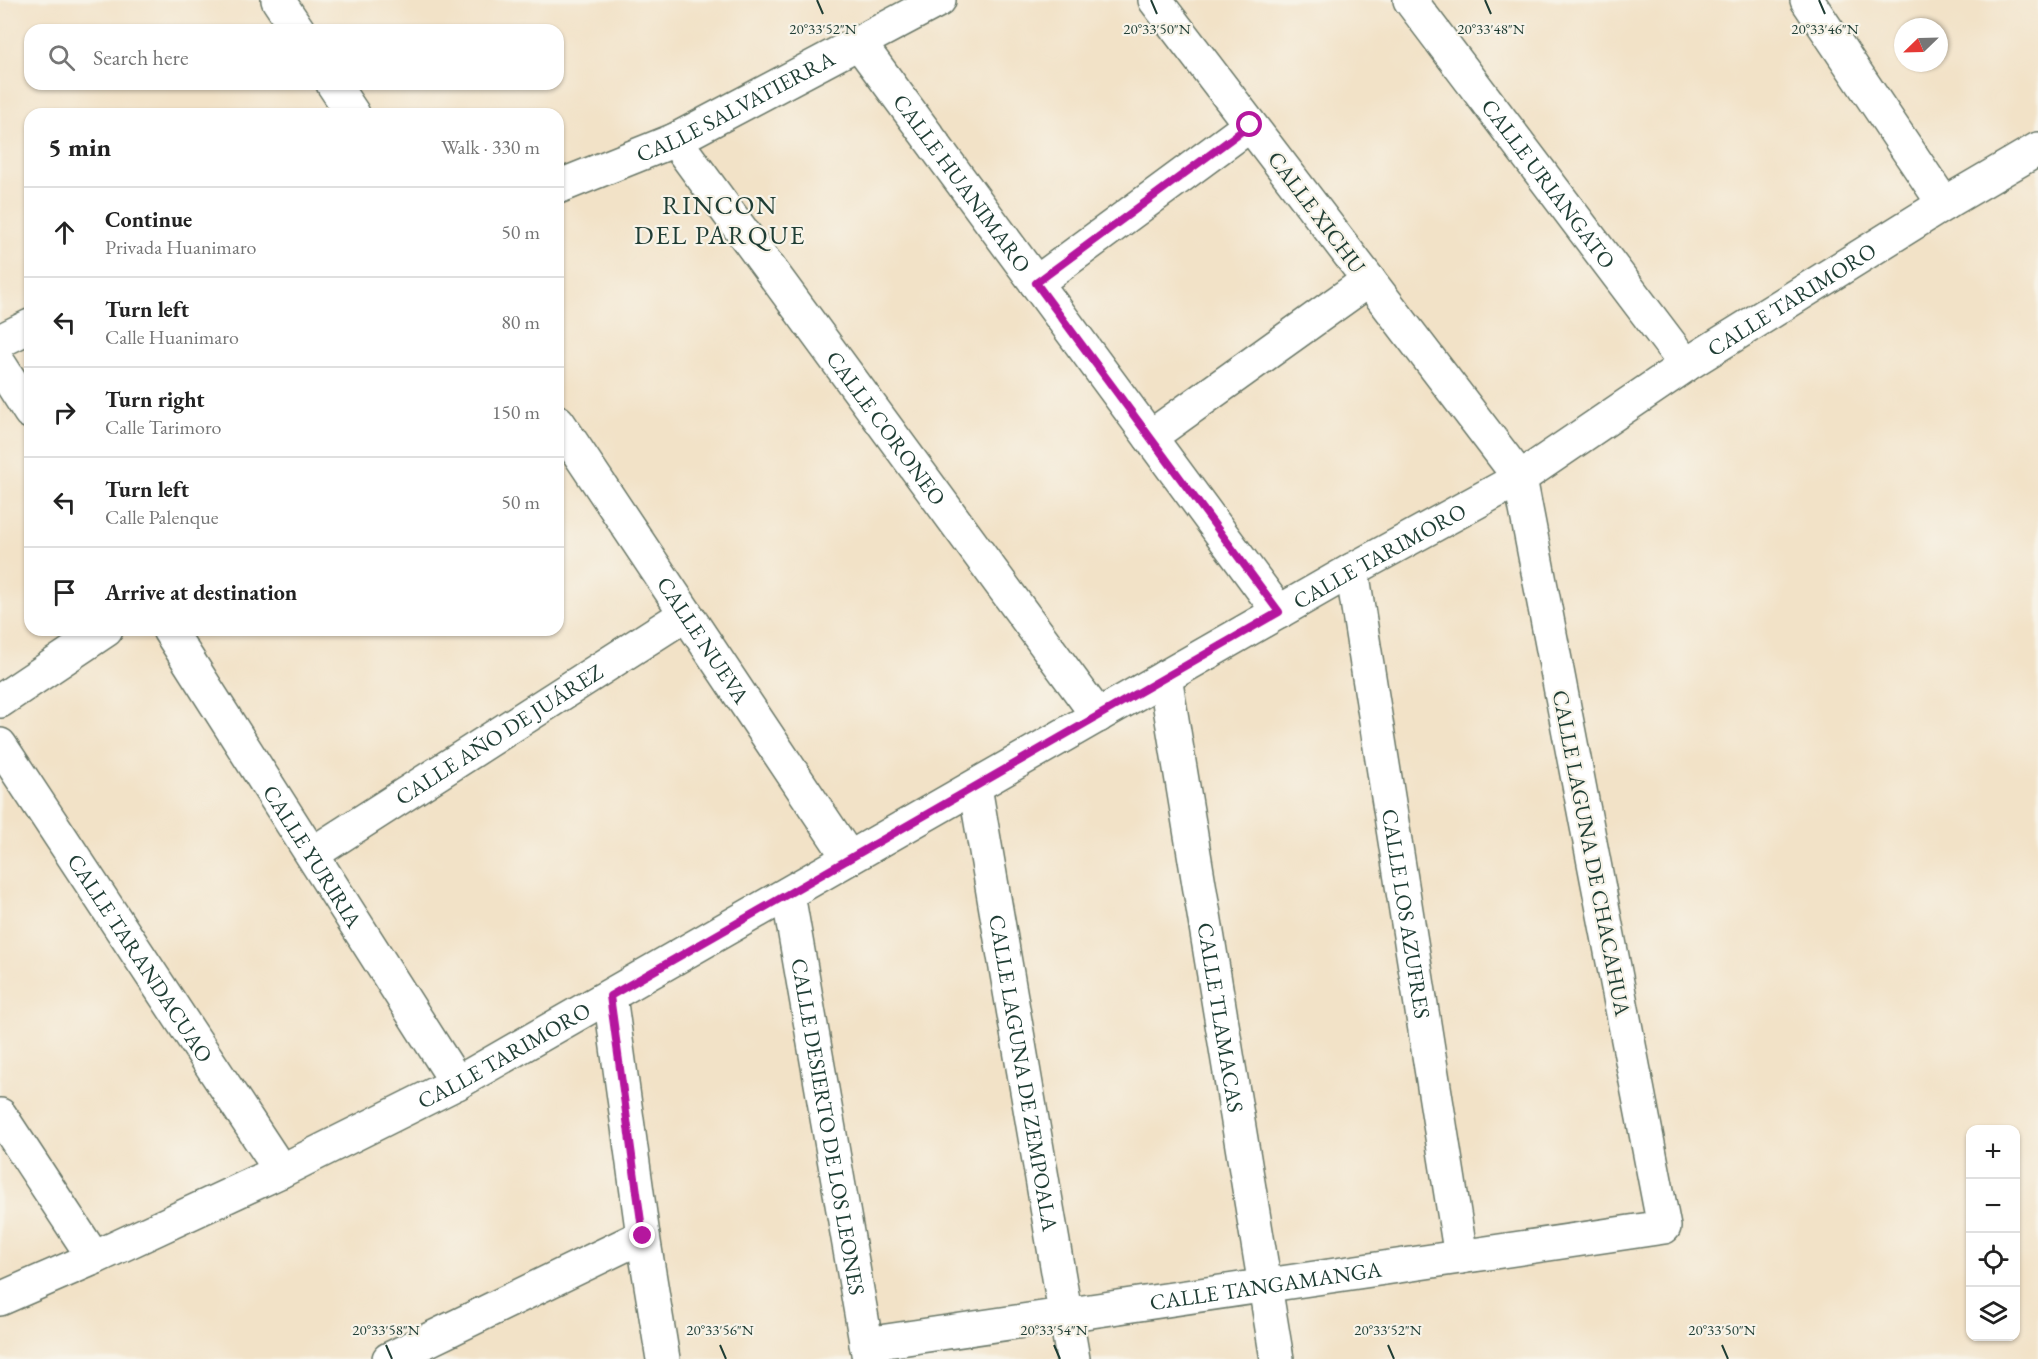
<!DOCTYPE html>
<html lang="en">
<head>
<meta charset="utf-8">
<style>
  :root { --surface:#fff; --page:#f6f6f6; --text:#222; --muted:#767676; --line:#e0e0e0 }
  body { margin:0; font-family:"EB Garamond",serif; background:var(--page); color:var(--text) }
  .controls { position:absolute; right:18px; bottom:18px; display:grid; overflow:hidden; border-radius:12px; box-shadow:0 2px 4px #0004 }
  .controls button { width:54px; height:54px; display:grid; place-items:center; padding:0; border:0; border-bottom:2px solid var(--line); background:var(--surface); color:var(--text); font:30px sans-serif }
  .compass { position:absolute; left:1894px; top:18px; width:54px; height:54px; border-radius:50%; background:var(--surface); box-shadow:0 2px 4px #0004; rotate:247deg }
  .stop { position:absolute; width:18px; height:18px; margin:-14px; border:4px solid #b5179e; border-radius:50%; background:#fff }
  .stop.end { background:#b5179e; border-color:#fff; box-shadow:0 2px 6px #0008 }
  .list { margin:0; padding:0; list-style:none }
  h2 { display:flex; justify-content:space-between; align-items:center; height:78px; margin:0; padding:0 24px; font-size:26px }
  h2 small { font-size:20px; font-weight:400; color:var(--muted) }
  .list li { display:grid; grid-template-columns:39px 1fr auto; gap:18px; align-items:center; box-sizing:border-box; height:90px; padding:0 24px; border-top:2px solid var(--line) }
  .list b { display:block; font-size:22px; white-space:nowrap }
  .list p { margin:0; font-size:20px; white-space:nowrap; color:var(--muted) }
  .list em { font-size:20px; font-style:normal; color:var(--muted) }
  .icon { flex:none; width:33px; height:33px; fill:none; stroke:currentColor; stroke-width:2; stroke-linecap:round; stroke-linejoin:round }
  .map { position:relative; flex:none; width:2038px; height:1359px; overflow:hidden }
  .search { position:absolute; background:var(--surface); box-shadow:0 2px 4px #0004; left:24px; top:24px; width:540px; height:66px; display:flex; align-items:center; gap:15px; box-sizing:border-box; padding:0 21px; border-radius:18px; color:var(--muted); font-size:22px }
  .panel { position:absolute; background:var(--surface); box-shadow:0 2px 4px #0004; left:24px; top:108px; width:540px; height:528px; border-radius:18px }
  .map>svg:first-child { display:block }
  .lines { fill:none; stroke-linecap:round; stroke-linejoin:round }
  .minor-casing { stroke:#697767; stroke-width:36 }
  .minor { stroke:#fff; stroke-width:33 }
  .route { stroke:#b5179e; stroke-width:8 }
  .ticks { fill:none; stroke:#1f3d34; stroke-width:2 }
  .labels { text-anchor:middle; stroke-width:4.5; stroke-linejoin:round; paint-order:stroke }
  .street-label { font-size:22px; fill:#1f3d34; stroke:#f7f3e8 }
  .quarter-label { font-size:26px; letter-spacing:1.5px; fill:#1f3d34; stroke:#f7f3e8 }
  .ticks-label { font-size:15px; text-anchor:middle; fill:#1f3d34; stroke:#f7f3e8; stroke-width:4.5; stroke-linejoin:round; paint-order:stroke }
</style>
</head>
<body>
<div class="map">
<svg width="2038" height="1359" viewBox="0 0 2038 1359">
  <rect width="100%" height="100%" fill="#f7f3e8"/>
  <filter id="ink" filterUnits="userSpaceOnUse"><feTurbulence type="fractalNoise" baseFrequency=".0167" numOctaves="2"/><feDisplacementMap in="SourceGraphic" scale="12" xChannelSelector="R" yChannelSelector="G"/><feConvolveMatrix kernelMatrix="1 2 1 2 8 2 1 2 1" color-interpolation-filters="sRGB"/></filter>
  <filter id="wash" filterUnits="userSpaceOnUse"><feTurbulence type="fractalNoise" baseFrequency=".008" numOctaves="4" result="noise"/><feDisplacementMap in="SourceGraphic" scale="24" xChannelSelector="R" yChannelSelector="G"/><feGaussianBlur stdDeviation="1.35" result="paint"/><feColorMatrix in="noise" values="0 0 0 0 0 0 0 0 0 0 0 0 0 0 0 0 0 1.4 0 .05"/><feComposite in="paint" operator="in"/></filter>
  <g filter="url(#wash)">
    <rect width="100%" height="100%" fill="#f2e2c7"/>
  </g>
  <g filter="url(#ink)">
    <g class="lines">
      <g class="minor-casing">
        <g id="minor">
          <path d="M 278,0 L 298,30"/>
          <path id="s1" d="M 1410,0 L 1686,365"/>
          <path d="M 1807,0 L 1944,204"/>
          <path id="s2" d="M 859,43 L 1279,612"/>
          <path d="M 333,84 L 353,114"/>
          <path id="s3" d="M 675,140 L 1098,716"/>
          <path id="s4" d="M 558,187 L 675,140 L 939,0"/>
          <path d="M 1036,283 L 1250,125"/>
          <path d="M 0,341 L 30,326"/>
          <path d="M 0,365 L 30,412"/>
          <path id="s5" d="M 558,422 L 849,858"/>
          <path d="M 1150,437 L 1369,280"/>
          <path id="s6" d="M 1352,570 L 1461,1257"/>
          <path id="s7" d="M 169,630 L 457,1083"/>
          <path id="s8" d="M 1165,677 L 1277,1359"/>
          <path d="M 0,701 L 106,630"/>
          <path id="s9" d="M 0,745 L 281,1171"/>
          <path id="s10" d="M 975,787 L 1073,1359"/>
          <path id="s11" d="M 312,854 L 686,614"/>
          <path id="s12" d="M 788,894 L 869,1359"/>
          <path d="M 610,996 L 643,1236 L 663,1359"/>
          <path d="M 0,1115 L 94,1258"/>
          <path id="s13" d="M 0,1299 L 94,1258 L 281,1171 L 457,1083 L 1352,570 L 1520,478 L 1686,365 L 1944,204 L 2038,149"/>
          <path id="s14" d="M 866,1344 L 1664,1227 L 1520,478 L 1155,0"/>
          <path d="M 389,1359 L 643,1236"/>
        </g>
      </g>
      <use href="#minor" class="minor"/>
    </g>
  </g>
  <g class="lines" filter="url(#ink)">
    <path class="route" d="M 643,1236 L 610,996 L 1279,612 L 1036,283 L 1250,125"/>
  </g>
  <path class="ticks" d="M 817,0 L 823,14M 1151,0 L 1157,14M 1485,0 L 1491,14M 1819,0 L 1825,14M 386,1345 L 392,1359M 720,1345 L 726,1359M 1054,1345 L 1060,1359M 1388,1345 L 1394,1359M 1722,1345 L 1728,1359"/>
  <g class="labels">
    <g class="street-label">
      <text dy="8" stroke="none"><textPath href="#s4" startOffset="195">CALLE SALVATIERRA</textPath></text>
      <text dy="8" stroke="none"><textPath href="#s2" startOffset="174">CALLE HUANIMARO</textPath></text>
      <text dy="8" stroke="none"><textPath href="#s1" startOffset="230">CALLE URIANGATO</textPath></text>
      <text transform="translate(1317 212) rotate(53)" y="8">CALLE XICHU</text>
      <text dy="8" stroke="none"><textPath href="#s13" startOffset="2054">CALLE TARIMORO</textPath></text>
      <text dy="8" stroke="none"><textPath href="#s3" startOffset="357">CALLE CORONEO</textPath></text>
      <text dy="8" stroke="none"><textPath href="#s13" startOffset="1568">CALLE TARIMORO</textPath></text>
      <text dy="8" stroke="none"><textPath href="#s5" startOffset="262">CALLE NUEVA</textPath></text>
      <text dy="8" stroke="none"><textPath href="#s11" startOffset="222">CALLE AÑO DE JUÁREZ</textPath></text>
      <text transform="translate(1592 853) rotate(79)" y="8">CALLE LAGUNA DE CHACAHUA</text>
      <text dy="8" stroke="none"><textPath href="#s7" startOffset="268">CALLE YURIRIA</textPath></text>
      <text dy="8" stroke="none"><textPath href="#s6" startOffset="348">CALLE LOS AZUFRES</textPath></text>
      <text dy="8" stroke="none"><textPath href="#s9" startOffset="255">CALLE TARANDACUAO</textPath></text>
      <text dy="8" stroke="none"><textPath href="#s8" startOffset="345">CALLE TLAMACAS</textPath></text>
      <text dy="8" stroke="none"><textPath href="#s13" startOffset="560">CALLE TARIMORO</textPath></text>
      <text dy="8" stroke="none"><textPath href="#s10" startOffset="290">CALLE LAGUNA DE ZEMPOALA</textPath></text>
      <text dy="8" stroke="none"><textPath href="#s12" startOffset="236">CALLE DESIERTO DE LOS LEONES</textPath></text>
      <text dy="8" stroke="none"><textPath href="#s14" startOffset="404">CALLE TANGAMANGA</textPath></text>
    </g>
    <g class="quarter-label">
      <text x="720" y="214">RINCON<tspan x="720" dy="30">DEL PARQUE</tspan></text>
    </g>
  </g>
  <g class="ticks-label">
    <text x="823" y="34">20°33'52"N</text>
    <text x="1157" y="34">20°33'50"N</text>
    <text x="1491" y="34">20°33'48"N</text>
    <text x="1825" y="34">20°33'46"N</text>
    <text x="386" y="1335">20°33'58"N</text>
    <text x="720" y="1335">20°33'56"N</text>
    <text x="1054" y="1335">20°33'54"N</text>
    <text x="1388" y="1335">20°33'52"N</text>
    <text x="1722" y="1335">20°33'50"N</text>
  </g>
</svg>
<div class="controls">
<button>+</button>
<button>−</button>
<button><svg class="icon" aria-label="locate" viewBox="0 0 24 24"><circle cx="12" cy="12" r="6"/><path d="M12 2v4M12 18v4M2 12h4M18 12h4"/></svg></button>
<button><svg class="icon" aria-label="layers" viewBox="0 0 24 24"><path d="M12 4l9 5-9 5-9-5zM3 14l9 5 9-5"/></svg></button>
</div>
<svg class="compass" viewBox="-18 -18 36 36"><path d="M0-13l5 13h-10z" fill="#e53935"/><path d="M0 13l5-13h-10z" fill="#767676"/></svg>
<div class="stop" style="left:1250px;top:125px"></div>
<div class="stop end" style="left:643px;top:1236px"></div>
<div class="search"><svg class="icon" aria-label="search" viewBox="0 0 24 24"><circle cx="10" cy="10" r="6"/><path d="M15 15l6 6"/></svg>Search here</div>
<section class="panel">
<h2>5 min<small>Walk · 330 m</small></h2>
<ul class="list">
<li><svg class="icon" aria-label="ahead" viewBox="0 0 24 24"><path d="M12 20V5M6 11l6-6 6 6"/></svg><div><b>Continue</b><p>Privada Huanimaro</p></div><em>50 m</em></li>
<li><svg class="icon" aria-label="left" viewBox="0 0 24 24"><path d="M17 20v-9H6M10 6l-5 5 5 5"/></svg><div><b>Turn left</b><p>Calle Huanimaro</p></div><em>80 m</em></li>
<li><svg class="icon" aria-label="right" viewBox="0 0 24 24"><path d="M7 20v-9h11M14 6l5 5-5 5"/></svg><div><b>Turn right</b><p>Calle Tarimoro</p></div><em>150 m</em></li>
<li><svg class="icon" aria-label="left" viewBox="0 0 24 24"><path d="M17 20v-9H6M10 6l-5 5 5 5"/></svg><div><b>Turn left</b><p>Calle Palenque</p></div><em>50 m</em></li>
<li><svg class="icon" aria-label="arrive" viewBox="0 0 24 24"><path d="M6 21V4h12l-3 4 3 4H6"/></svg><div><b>Arrive at destination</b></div></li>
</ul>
</section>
</div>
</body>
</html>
